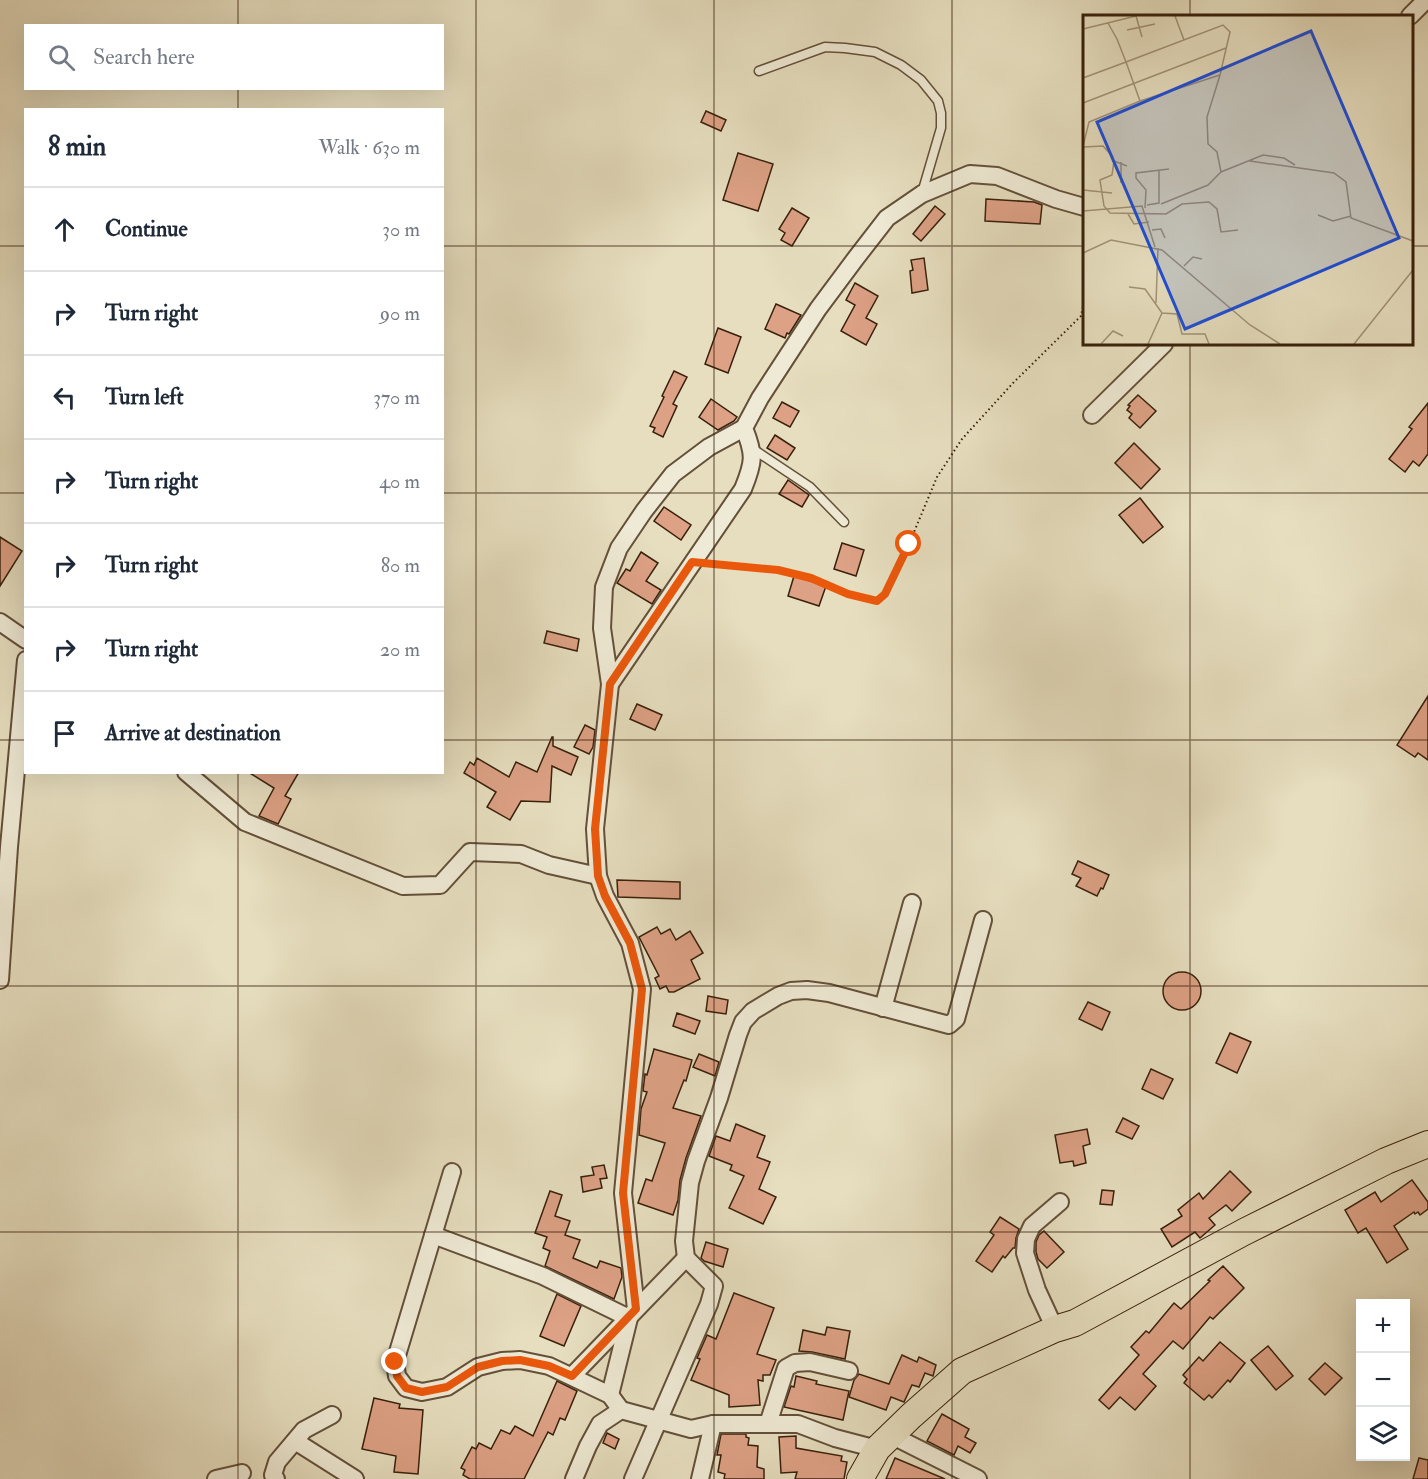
<!DOCTYPE html>
<html lang="en">
<head>
<meta charset="utf-8">
<style>
  :root { --surface:#fff; --page:#f6f6f7; --text:#1f2937; --muted:#747a83; --line:#e0e1e3 }
  body { margin:0; font-family:"IM FELL Double Pica",serif; background:var(--page); color:var(--text) }
  .controls { position:absolute; right:18px; bottom:18px; display:grid; overflow:hidden; border-radius:0px; box-shadow:0 6px 24px #0002 }
  .controls button { width:54px; height:54px; display:grid; place-items:center; padding:0; border:0; border-bottom:2px solid var(--line); background:var(--surface); color:var(--text); font:30px sans-serif }
  .stop { position:absolute; width:18px; height:18px; margin:-14px; border:4px solid #ea580c; border-radius:50%; background:#fff }
  .stop.end { background:#ea580c; border-color:#fff; box-shadow:0 2px 6px #0008 }
  .list { margin:0; padding:0; list-style:none }
  h2 { display:flex; justify-content:space-between; align-items:center; height:78px; margin:0; padding:0 24px; font-size:26px }
  h2 small { font-size:20px; font-weight:400; color:var(--muted) }
  .list li { display:grid; grid-template-columns:39px 1fr auto; gap:18px; align-items:center; box-sizing:border-box; height:84px; padding:0 24px; border-top:2px solid var(--line) }
  .list b { display:block; font-size:22px; white-space:nowrap }
  .list em { font-size:20px; font-style:normal; color:var(--muted) }
  .icon { flex:none; width:33px; height:33px; fill:none; stroke:currentColor; stroke-width:2; stroke-linecap:round; stroke-linejoin:round }
  .map { position:relative; flex:none; width:1428px; height:1479px; overflow:hidden }
  .search { position:absolute; background:var(--surface); box-shadow:0 6px 24px #0002; left:24px; top:24px; width:420px; height:66px; display:flex; align-items:center; gap:15px; box-sizing:border-box; padding:0 21px; border-radius:0px; color:var(--muted); font-size:22px }
  .panel { position:absolute; background:var(--surface); box-shadow:0 6px 24px #0002; left:24px; top:108px; width:420px; height:666px; border-radius:0px }
  .map>svg:first-child { display:block }
  .building { fill:#dda185; stroke:#39200c; stroke-width:1.5 }
  .lines { fill:none; stroke-linecap:round; stroke-linejoin:round }
  .service-casing { stroke:#645039; stroke-width:11 }
  .minor-casing { stroke:#645039; stroke-width:20 }
  .primary-casing { stroke:#39200c; stroke-width:28 }
  .path { stroke:#39200c; stroke-width:2; stroke-dasharray:1.5 3; stroke-linecap:butt }
  .service { stroke:#efead5; stroke-width:8 }
  .minor { stroke:#efead5; stroke-width:16 }
  .primary { stroke:#e6debf; stroke-width:26 }
  .route { stroke:#ea580c; stroke-width:8 }
  .grid { fill:none; stroke:#39200c; stroke-width:1.5; stroke-opacity:0.55 }
  .inset-road { fill:none; stroke:#a19277; stroke-width:1.5 }
  .view { fill:#1d4ed8; fill-opacity:0.15; stroke:#1d4ed8; stroke-width:3 }
  .inset-edge { fill:none; stroke:#39200c; stroke-width:3 }
</style>
</head>
<body>
<div class="map">
<svg width="1428" height="1479" viewBox="0 0 1428 1479">
  <rect width="100%" height="100%" fill="#e6debf"/>
  <filter id="stains"><feTurbulence type="fractalNoise" baseFrequency=".00333" numOctaves="4"/><feColorMatrix values="0 0 0 0 .2 0 0 0 0 .09 0 0 0 0 .02 0 0 0 .5 -.17"/></filter>
  <radialGradient id="worn" r=".72"><stop offset=".6" stop-color="#630" stop-opacity="0"/><stop offset="1" stop-color="#630" stop-opacity=".3"/></radialGradient>
  <g class="building">
    <path d="M 706,111 L 726,120 L 721,131 L 701,122 Z"/>
    <path d="M 738,153 L 773,164 L 758,211 L 723,200 Z"/>
    <path d="M 986,199 L 1034,202 L 1042,205 L 1040,224 L 985,221 Z"/>
    <path d="M 935,206 L 945,214 L 921,241 L 913,234 Z"/>
    <path d="M 792,208 L 809,218 L 792,246 L 781,240 L 785,233 L 779,229 Z"/>
    <path d="M 924,258 L 928,290 L 912,293 L 910,271 L 913,270 L 911,260 Z"/>
    <path d="M 855,283 L 878,296 L 866,318 L 877,324 L 866,345 L 841,331 L 855,305 L 846,300 Z"/>
    <path d="M 776,304 L 801,315 L 789,334 L 787,333 L 785,338 L 765,329 Z"/>
    <path d="M 718,328 L 741,337 L 728,373 L 705,364 Z"/>
    <path d="M 674,371 L 687,377 L 673,404 L 677,406 L 663,437 L 653,432 L 655,428 L 650,426 L 664,397 L 662,396 Z"/>
    <path d="M 1138,395 L 1156,411 L 1140,428 L 1129,418 L 1132,414 L 1127,410 L 1130,406 L 1128,405 Z"/>
    <path d="M 711,399 L 737,417 L 734,421 L 718,430 L 699,417 Z"/>
    <path d="M 782,402 L 799,411 L 790,427 L 773,418 Z"/>
    <path d="M 1428,403 L 1428,454 L 1419,466 L 1413,461 L 1405,472 L 1389,459 L 1412,429 L 1409,427 Z"/>
    <path d="M 775,435 L 795,448 L 787,460 L 767,448 Z"/>
    <path d="M 1134,443 L 1160,469 L 1141,489 L 1115,463 Z"/>
    <path d="M 788,480 L 809,495 L 802,507 L 779,494 Z"/>
    <path d="M 1140,498 L 1163,527 L 1143,543 L 1119,515 Z"/>
    <path d="M 664,507 L 691,525 L 681,540 L 654,521 Z"/>
    <path d="M 0,537 L 22,551 L 0,586 Z"/>
    <path d="M 842,543 L 864,550 L 856,576 L 834,569 Z"/>
    <path d="M 641,552 L 658,563 L 646,581 L 661,590 L 652,604 L 617,583 L 626,569 L 630,571 Z"/>
    <path d="M 794,576 L 826,586 L 819,606 L 788,596 Z"/>
    <path d="M 547,631 L 579,639 L 577,651 L 544,643 Z"/>
    <path d="M 1428,696 L 1428,760 L 1418,753 L 1415,757 L 1397,745 Z"/>
    <path d="M 637,704 L 662,715 L 655,730 L 630,719 Z"/>
    <path d="M 585,725 L 595,730 L 593,747 L 589,754 L 574,747 Z"/>
    <path d="M 552,737 L 553,737 L 553,746 L 578,757 L 571,775 L 552,766 L 550,802 L 521,801 L 510,820 L 487,807 L 496,792 L 464,773 L 470,762 L 474,765 L 477,758 L 509,777 L 516,762 L 537,772 Z"/>
    <path d="M 248,772 L 299,772 L 285,796 L 291,799 L 278,824 L 259,816 L 274,788 Z"/>
    <path d="M 1078,861 L 1109,875 L 1103,889 L 1101,888 L 1097,896 L 1076,886 L 1081,878 L 1072,874 Z"/>
    <path d="M 617,880 L 680,882 L 680,899 L 618,897 Z"/>
    <path d="M 657,927 L 661,934 L 670,929 L 676,940 L 690,931 L 703,953 L 691,960 L 700,979 L 674,992 L 669,992 L 666,986 L 660,989 L 655,978 L 659,976 L 639,937 Z"/>
    <circle cx="1182" cy="991" r="19"/>
    <path d="M 708,996 L 728,1000 L 726,1014 L 706,1011 Z"/>
    <path d="M 1088,1002 L 1110,1012 L 1102,1030 L 1079,1019 Z"/>
    <path d="M 677,1013 L 700,1021 L 695,1034 L 673,1026 Z"/>
    <path d="M 1230,1033 L 1251,1042 L 1237,1073 L 1216,1063 Z"/>
    <path d="M 654,1049 L 692,1060 L 686,1081 L 684,1080 L 673,1108 L 701,1116 L 686,1158 L 680,1180 L 678,1200 L 673,1215 L 638,1203 L 646,1179 L 652,1181 L 665,1143 L 639,1135 L 641,1109 L 647,1092 L 643,1091 L 645,1074 L 647,1075 Z"/>
    <path d="M 699,1054 L 719,1062 L 715,1076 L 693,1067 Z"/>
    <path d="M 1151,1069 L 1173,1079 L 1163,1099 L 1142,1089 Z"/>
    <path d="M 1123,1118 L 1139,1126 L 1132,1139 L 1116,1132 Z"/>
    <path d="M 736,1124 L 765,1136 L 757,1157 L 770,1162 L 759,1189 L 776,1197 L 763,1224 L 729,1208 L 744,1176 L 730,1170 L 732,1165 L 709,1156 L 716,1136 L 730,1141 Z"/>
    <path d="M 1087,1129 L 1090,1144 L 1083,1146 L 1086,1163 L 1074,1166 L 1073,1161 L 1060,1163 L 1055,1135 Z"/>
    <path d="M 604,1165 L 607,1178 L 600,1179 L 602,1188 L 583,1192 L 581,1177 L 594,1175 L 592,1167 Z"/>
    <path d="M 1230,1171 L 1251,1192 L 1232,1211 L 1226,1205 L 1209,1218 L 1215,1225 L 1200,1238 L 1195,1232 L 1172,1247 L 1161,1229 L 1182,1216 L 1178,1210 L 1199,1193 L 1203,1199 Z"/>
    <path d="M 1412,1180 L 1428,1202 L 1428,1209 L 1420,1215 L 1418,1212 L 1415,1214 L 1414,1212 L 1394,1226 L 1408,1249 L 1387,1263 L 1366,1228 L 1358,1233 L 1345,1210 L 1375,1192 L 1381,1202 Z"/>
    <path d="M 1102,1190 L 1114,1191 L 1112,1205 L 1100,1204 Z"/>
    <path d="M 550,1191 L 562,1195 L 555,1216 L 570,1221 L 565,1235 L 580,1240 L 573,1258 L 597,1268 L 600,1261 L 621,1268 L 622,1277 L 614,1299 L 545,1266 L 550,1251 L 543,1248 L 547,1237 L 535,1233 Z"/>
    <path d="M 1000,1217 L 1019,1229 L 1016,1238 L 1015,1248 L 1013,1248 L 1005,1258 L 1003,1256 L 992,1272 L 976,1261 L 994,1235 L 990,1232 Z"/>
    <path d="M 1044,1231 L 1064,1252 L 1047,1268 L 1038,1259 L 1036,1252 L 1036,1242 L 1039,1235 Z"/>
    <path d="M 706,1242 L 728,1249 L 723,1267 L 704,1261 L 701,1258 Z"/>
    <path d="M 1223,1266 L 1244,1288 L 1213,1319 L 1210,1317 L 1183,1349 L 1173,1341 L 1143,1374 L 1156,1386 L 1135,1410 L 1120,1397 L 1109,1409 L 1099,1400 L 1139,1355 L 1131,1347 L 1146,1331 L 1149,1333 L 1174,1303 L 1181,1309 L 1210,1281 L 1208,1280 Z"/>
    <path d="M 734,1293 L 774,1308 L 757,1354 L 776,1360 L 770,1375 L 763,1375 L 763,1381 L 758,1380 L 760,1405 L 729,1407 L 729,1395 L 691,1380 L 700,1359 L 697,1358 L 707,1335 L 716,1339 Z"/>
    <path d="M 557,1294 L 581,1306 L 564,1346 L 540,1336 Z"/>
    <path d="M 827,1327 L 850,1331 L 845,1359 L 812,1352 L 799,1351 L 803,1330 L 825,1335 Z"/>
    <path d="M 1220,1342 L 1245,1363 L 1230,1382 L 1228,1380 L 1212,1398 L 1209,1395 L 1204,1400 L 1184,1383 L 1187,1379 L 1183,1375 L 1199,1357 L 1203,1361 Z"/>
    <path d="M 1268,1346 L 1293,1376 L 1276,1390 L 1251,1360 Z"/>
    <path d="M 902,1355 L 917,1362 L 919,1357 L 936,1365 L 933,1376 L 925,1373 L 919,1387 L 912,1385 L 904,1402 L 891,1397 L 886,1410 L 849,1397 L 854,1380 L 859,1374 L 889,1384 Z"/>
    <path d="M 1325,1363 L 1342,1378 L 1325,1395 L 1309,1379 Z"/>
    <path d="M 796,1376 L 817,1381 L 816,1384 L 849,1391 L 843,1420 L 784,1407 L 791,1386 L 794,1387 Z"/>
    <path d="M 557,1381 L 577,1391 L 565,1420 L 560,1418 L 553,1435 L 548,1432 L 524,1479 L 470,1479 L 463,1475 L 465,1470 L 461,1468 L 472,1447 L 476,1449 L 479,1443 L 491,1449 L 501,1430 L 510,1434 L 515,1426 L 533,1436 Z"/>
    <path d="M 374,1398 L 400,1404 L 399,1408 L 423,1410 L 418,1474 L 394,1472 L 396,1456 L 362,1449 Z"/>
    <path d="M 942,1414 L 969,1429 L 965,1437 L 976,1443 L 970,1453 L 958,1446 L 954,1455 L 927,1441 Z"/>
    <path d="M 607,1433 L 619,1439 L 615,1449 L 603,1443 Z"/>
    <path d="M 721,1434 L 746,1434 L 746,1437 L 749,1438 L 748,1445 L 758,1446 L 757,1467 L 764,1469 L 764,1479 L 724,1479 L 725,1474 L 718,1472 L 721,1455 L 717,1455 Z"/>
    <path d="M 796,1436 L 796,1448 L 842,1456 L 841,1461 L 847,1462 L 844,1479 L 795,1479 L 797,1472 L 781,1473 L 779,1437 Z"/>
    <path d="M 895,1458 L 945,1479 L 886,1479 Z"/>
    <path d="M 1419,1458 L 1428,1460 L 1428,1479 L 1413,1479 Z"/>
  </g>
  <g class="lines">
    <g class="service-casing">
      <g id="service">
        <path d="M 759,71 L 825,47 L 845,48 L 875,52 L 901,65 L 921,80 L 938,101 L 941,113 L 941,128 L 922,193"/>
        <path d="M 753,449 L 810,487 L 844,522"/>
      </g>
    </g>
    <g class="minor-casing">
      <g id="minor">
        <path d="M 1410,16 L 1426,0"/>
        <path d="M 1092,415 L 1164,344"/>
        <path d="M 0,622 L 26,640"/>
        <path d="M 610,684 L 743,489 C 754,462 755,455 744,428 L 760,398 L 818,309 L 856,258 L 887,218 L 922,194 L 970,174 L 997,176 L 1056,199 L 1084,207"/>
        <path d="M 186,772 L 245,822 L 403,886 L 440,885 L 470,852 L 521,854 L 549,865 L 598,876"/>
        <path d="M 0,980 L 9,847 L 26,660"/>
        <path d="M 883,1008 L 912,903"/>
        <path d="M 452,1172 L 395,1362 L 397,1376 L 406,1388 L 422,1392 L 447,1387 L 478,1367 L 502,1361 L 520,1360 L 549,1366 L 610,1395 L 621,1410"/>
        <path d="M 433,1235 L 543,1276 L 629,1318 L 610,1395"/>
        <path d="M 636,1309 L 623,1193 L 642,989 L 630,943 L 605,896 L 598,876 L 595,829 L 610,684 L 602,628 L 604,587 L 619,548 L 644,511 L 673,474 L 709,447 L 744,428"/>
        <path d="M 1055,1329 L 1037,1290 L 1025,1253 L 1026,1239 L 1032,1226 L 1060,1202"/>
        <path d="M 572,1376 L 686,1258"/>
        <path d="M 768,1424 L 786,1368 L 795,1363 L 810,1362 L 849,1371"/>
        <path d="M 891,1435 L 978,1479"/>
        <path d="M 295,1441 L 355,1479"/>
        <path d="M 216,1479 L 242,1473"/>
        <path d="M 276,1479 L 273,1475 L 277,1462 L 304,1430 L 332,1415"/>
        <path d="M 574,1479 L 588,1446 L 600,1424 L 621,1410 L 691,1429 L 713,1424 L 798,1424 L 835,1438 L 877,1449"/>
        <path d="M 633,1479 L 709,1304 L 714,1286 L 686,1258 L 684,1241 L 690,1183 L 696,1161 L 719,1098 L 738,1035 L 743,1022 L 753,1011 L 778,996 L 791,991 L 807,990 L 829,993 L 949,1025 L 956,1019 L 983,920"/>
        <path d="M 700,1479 L 713,1424"/>
      </g>
    </g>
    <g class="primary-casing">
      <path id="primary" d="M 860,1479 L 877,1449 L 911,1416 L 962,1371 L 1055,1329 L 1075,1323 L 1244,1232 L 1386,1161 L 1428,1144"/>
    </g>
    <path class="path" d="M 710,564 L 778,570 L 811,578 L 848,594 L 877,601 L 885,594 L 909,544 L 937,477 L 962,439 L 1013,383 L 1081,316 L 1084,301"/>
    <use href="#service" class="service"/>
    <use href="#minor" class="minor"/>
    <use href="#primary" class="primary"/>
  </g>
  <g class="lines">
    <path class="route" d="M 395,1362 L 397,1376 L 406,1388 L 422,1392 L 447,1387 L 478,1367 L 502,1361 L 520,1360 L 549,1366 L 572,1376 L 636,1309 L 623,1193 L 642,989 L 630,943 L 605,896 L 598,876 L 595,829 L 610,684 L 692,562 L 778,570 L 811,578 L 848,594 L 877,601 L 885,594 L 909,544"/>
  </g>
  <path class="grid" d="M 238,0 L 238,26M 476,0 L 476,1479M 714,0 L 714,1479M 952,0 L 952,1479M 1190,0 L 1190,16M 238,88 L 238,110M 0,246 L 26,246M 442,246 L 1084,246M 1412,246 L 1428,246M 1190,344 L 1190,1479M 0,493 L 26,493M 442,493 L 1428,493M 0,740 L 26,740M 442,740 L 1428,740M 238,772 L 238,1479M 0,986 L 1428,986M 0,1232 L 1428,1232"/>
  <g transform="translate(1083 15)">
    <rect width="330" height="330" fill="#e6debf"/>
    <path class="inset-road" d="M 53,1 L 59,22M 92,1 L 101,25M 0,14 L 53,1M 44,15 L 72,9M 137,60 L 124,102 L 125,129 L 134,137 L 138,157M 0,63 L 43,47 L 140,10 L 147,17 L 137,60 L 57,86 L 43,47 L 34,24 L 25,8M 0,88 L 143,33M 0,131 L 6,107 L 57,86M 0,132 L 20,131 L 30,142M 167,146 L 251,158 L 263,167 L 268,203 L 330,226M 38,147 L 38,168M 44,151 L 31,146 L 29,160 L 17,165 L 21,191 L 27,198 L 83,199 L 99,189 L 126,187 L 134,194 L 138,217 L 155,215M 0,175 L 29,178M 78,189 L 125,170 L 138,157 L 180,140 L 201,143 L 212,150M 64,190 L 76,188 L 76,155M 62,193 L 63,175 L 53,163 L 53,158 L 86,154M 0,196 L 59,191 L 72,232M 45,199 L 51,209 L 66,207M 235,200 L 250,206 L 268,201M 69,215 L 78,214 L 82,223M 0,238 L 28,225 L 79,235 L 167,310 L 197,329M 101,251 L 110,242 L 119,244M 46,272 L 62,274 L 79,298 L 94,299 L 99,319 L 122,319 L 126,329M 73,288 L 75,233M 18,329 L 30,316 L 40,321M 65,329 L 79,298M 271,329 L 330,255"/>
    <path class="view" d="M 228,16 L 316,223 L 102,314 L 14,107 Z"/>
    <rect width="330" height="330" class="inset-edge"/>
  </g>
  <rect width="100%" height="100%" filter="url(#stains)"/>
  <rect width="100%" height="100%" fill="url(#worn)"/>
</svg>
<div class="controls">
<button>+</button>
<button>−</button>
<button><svg class="icon" aria-label="layers" viewBox="0 0 24 24"><path d="M12 4l9 5-9 5-9-5zM3 14l9 5 9-5"/></svg></button>
</div>
<div class="stop" style="left:909px;top:544px"></div>
<div class="stop end" style="left:395px;top:1362px"></div>
<div class="search"><svg class="icon" aria-label="search" viewBox="0 0 24 24"><circle cx="10" cy="10" r="6"/><path d="M15 15l6 6"/></svg>Search here</div>
<section class="panel">
<h2>8 min<small>Walk · 630 m</small></h2>
<ul class="list">
<li><svg class="icon" aria-label="ahead" viewBox="0 0 24 24"><path d="M12 20V5M6 11l6-6 6 6"/></svg><div><b>Continue</b></div><em>30 m</em></li>
<li><svg class="icon" aria-label="right" viewBox="0 0 24 24"><path d="M7 20v-9h11M14 6l5 5-5 5"/></svg><div><b>Turn right</b></div><em>90 m</em></li>
<li><svg class="icon" aria-label="left" viewBox="0 0 24 24"><path d="M17 20v-9H6M10 6l-5 5 5 5"/></svg><div><b>Turn left</b></div><em>370 m</em></li>
<li><svg class="icon" aria-label="right" viewBox="0 0 24 24"><path d="M7 20v-9h11M14 6l5 5-5 5"/></svg><div><b>Turn right</b></div><em>40 m</em></li>
<li><svg class="icon" aria-label="right" viewBox="0 0 24 24"><path d="M7 20v-9h11M14 6l5 5-5 5"/></svg><div><b>Turn right</b></div><em>80 m</em></li>
<li><svg class="icon" aria-label="right" viewBox="0 0 24 24"><path d="M7 20v-9h11M14 6l5 5-5 5"/></svg><div><b>Turn right</b></div><em>20 m</em></li>
<li><svg class="icon" aria-label="arrive" viewBox="0 0 24 24"><path d="M6 21V4h12l-3 4 3 4H6"/></svg><div><b>Arrive at destination</b></div></li>
</ul>
</section>
</div>
</body>
</html>
